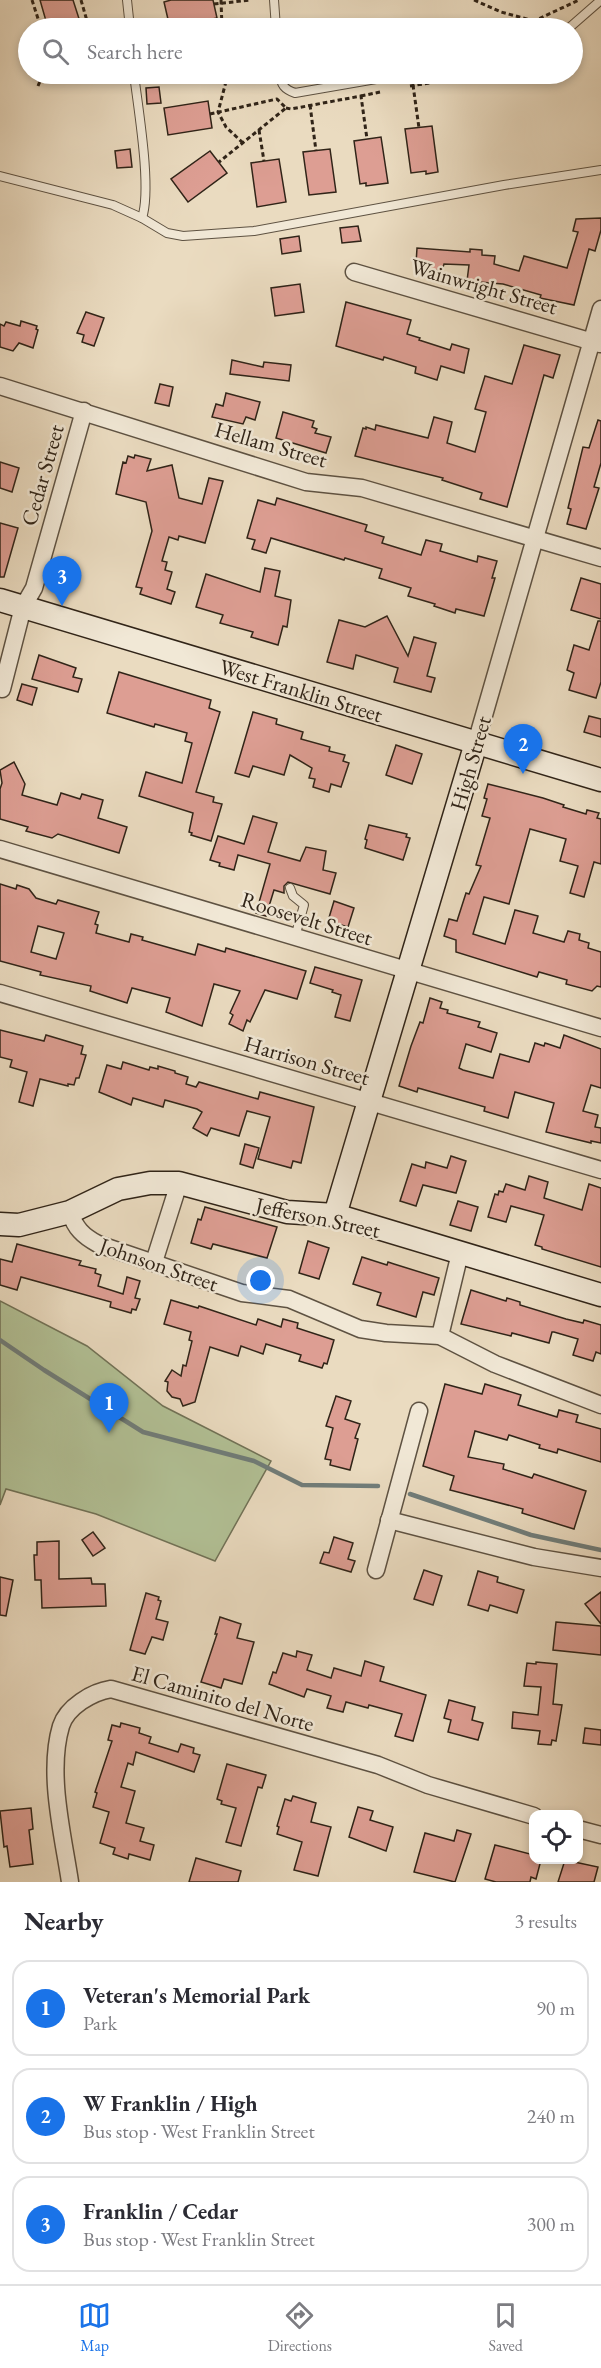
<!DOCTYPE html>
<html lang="en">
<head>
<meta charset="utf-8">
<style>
  :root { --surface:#fff; --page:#f2f2f3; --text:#2b2b33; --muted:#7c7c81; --line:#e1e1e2; --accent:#1a73e8 }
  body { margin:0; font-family:"EB Garamond",serif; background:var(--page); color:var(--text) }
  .controls { position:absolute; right:18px; bottom:18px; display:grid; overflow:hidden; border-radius:12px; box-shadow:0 3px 9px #0003 }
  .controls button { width:54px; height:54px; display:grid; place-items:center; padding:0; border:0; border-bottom:2px solid var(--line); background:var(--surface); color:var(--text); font:30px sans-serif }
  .you { position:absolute; left:261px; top:1281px; width:21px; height:21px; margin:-15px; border:4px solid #fff; border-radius:50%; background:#1a73e8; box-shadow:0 0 0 9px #1a73e833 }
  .badge { display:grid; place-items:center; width:39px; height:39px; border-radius:50%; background:var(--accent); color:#fff; font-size:20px; font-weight:700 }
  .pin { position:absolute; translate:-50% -50px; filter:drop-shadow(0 2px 3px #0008) }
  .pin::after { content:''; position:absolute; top:32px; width:21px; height:18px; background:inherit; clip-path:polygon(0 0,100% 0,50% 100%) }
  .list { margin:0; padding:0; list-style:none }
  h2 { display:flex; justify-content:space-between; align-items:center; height:78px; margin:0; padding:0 24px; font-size:26px }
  h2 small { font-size:20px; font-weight:400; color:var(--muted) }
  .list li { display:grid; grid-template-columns:39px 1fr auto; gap:18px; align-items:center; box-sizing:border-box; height:96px; margin:0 12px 12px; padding:0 12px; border:2px solid var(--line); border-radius:18px }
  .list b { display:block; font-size:22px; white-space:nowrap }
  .list p { margin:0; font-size:20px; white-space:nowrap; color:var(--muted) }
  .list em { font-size:20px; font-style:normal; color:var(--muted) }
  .icon { flex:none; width:33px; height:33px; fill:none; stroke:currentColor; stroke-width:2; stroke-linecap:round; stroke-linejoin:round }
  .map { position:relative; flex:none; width:601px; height:1882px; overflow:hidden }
  .search { position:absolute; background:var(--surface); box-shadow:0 3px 9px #0003; left:18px; right:18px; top:18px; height:66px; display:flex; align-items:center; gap:15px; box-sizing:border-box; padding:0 21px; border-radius:33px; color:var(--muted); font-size:22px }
  .sheet { height:402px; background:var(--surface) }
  nav { display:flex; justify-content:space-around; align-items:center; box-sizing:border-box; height:84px; border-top:2px solid var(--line); background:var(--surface); font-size:16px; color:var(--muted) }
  nav a { display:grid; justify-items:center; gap:3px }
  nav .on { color:var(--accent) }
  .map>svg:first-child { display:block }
  .green { fill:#b2c196; stroke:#717257; stroke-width:1.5 }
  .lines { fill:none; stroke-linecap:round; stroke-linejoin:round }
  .stream { stroke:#707d7a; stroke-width:4.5 }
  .building { fill:#dd9e93; stroke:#302418; stroke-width:1.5; fill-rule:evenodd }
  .lane-casing { stroke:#5e5242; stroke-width:10 }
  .street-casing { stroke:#5e5242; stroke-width:19 }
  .secondary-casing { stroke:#302418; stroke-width:25 }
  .path { stroke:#302418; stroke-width:3; stroke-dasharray:4.5 3; stroke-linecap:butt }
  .lane { stroke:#f1e8d6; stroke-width:8 }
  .street { stroke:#f1e8d6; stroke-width:16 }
  .secondary { stroke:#f1e8d6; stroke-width:22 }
  .labels { text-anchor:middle; stroke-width:5; stroke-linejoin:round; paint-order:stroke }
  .street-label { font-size:22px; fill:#302418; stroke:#f1e8d6 }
</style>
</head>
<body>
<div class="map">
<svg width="601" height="1882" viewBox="0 0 601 1882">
  <rect width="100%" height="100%" fill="#eadbc0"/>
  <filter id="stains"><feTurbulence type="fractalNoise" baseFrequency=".00333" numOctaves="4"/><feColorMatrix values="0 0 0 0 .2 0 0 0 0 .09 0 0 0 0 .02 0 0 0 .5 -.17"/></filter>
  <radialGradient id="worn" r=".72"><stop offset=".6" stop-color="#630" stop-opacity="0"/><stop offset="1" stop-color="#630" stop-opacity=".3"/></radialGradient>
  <path class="green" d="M 0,1301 L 87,1346 L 163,1406 L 271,1461 L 215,1561 L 96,1514 L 6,1489 L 0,1505 Z"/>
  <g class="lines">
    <g class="stream">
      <path d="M 0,1340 L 44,1370 L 143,1432 L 254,1461 L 302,1485 L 378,1486"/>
      <path d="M 410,1494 L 531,1535 L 601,1550"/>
    </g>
  </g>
  <g class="building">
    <path d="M 40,0 L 73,0 L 82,28 L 48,28 Z"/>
    <path d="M 171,0 L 213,0 L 217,18 L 170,28 L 164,2 Z"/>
    <path d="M 159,87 L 161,103 L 147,104 L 146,88 Z"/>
    <path d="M 208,101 L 212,128 L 168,135 L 164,108 Z"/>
    <path d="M 432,126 L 438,172 L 426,174 L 426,171 L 411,173 L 405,129 Z"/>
    <path d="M 381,137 L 388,183 L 366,186 L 366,183 L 360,184 L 354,141 Z"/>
    <path d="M 130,149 L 132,167 L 117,168 L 115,151 Z"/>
    <path d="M 330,149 L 336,192 L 309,195 L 303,152 Z"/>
    <path d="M 210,151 L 227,173 L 188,202 L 171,179 Z"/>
    <path d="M 279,159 L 286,202 L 257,207 L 251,163 Z"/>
    <path d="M 601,218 L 601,230 L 595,251 L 589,249 L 574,305 L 540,298 L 541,295 L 503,284 L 467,281 L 469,265 L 444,264 L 442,271 L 419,269 L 419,264 L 416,264 L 417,248 L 470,252 L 470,249 L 482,250 L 482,255 L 495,256 L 494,264 L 519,271 L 524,256 L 567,268 L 578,232 L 573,231 L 576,219 Z"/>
    <path d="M 358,226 L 361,241 L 342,243 L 340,228 Z"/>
    <path d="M 299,236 L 301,251 L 282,254 L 280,239 Z"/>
    <path d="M 300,284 L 304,312 L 275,316 L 271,288 Z"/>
    <path d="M 346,302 L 411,320 L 407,334 L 420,338 L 419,340 L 450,350 L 452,344 L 469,349 L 464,373 L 441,366 L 437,380 L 415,373 L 416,367 L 384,357 L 383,360 L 336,346 Z"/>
    <path d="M 86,312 L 104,318 L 94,346 L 82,342 L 84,335 L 77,333 Z"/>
    <path d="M 21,321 L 37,326 L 36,329 L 38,330 L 33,348 L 19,343 L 13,351 L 0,347 L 0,324 L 4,326 L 6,322 L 20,326 Z"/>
    <path d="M 524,345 L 560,355 L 553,378 L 544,375 L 507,507 L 480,499 L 482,493 L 442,480 L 443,478 L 355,456 L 363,428 L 366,429 L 366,427 L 375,430 L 376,425 L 428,438 L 434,417 L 452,422 L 447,443 L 475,452 L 486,412 L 475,409 L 485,376 L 512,384 Z"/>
    <path d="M 232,360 L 263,367 L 264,362 L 291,365 L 289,381 L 230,374 Z"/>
    <path d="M 160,384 L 173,387 L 169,406 L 155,403 Z"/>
    <path d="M 226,393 L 260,402 L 255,420 L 246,417 L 243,424 L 212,417 L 216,404 L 223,406 Z"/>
    <path d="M 283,412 L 314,421 L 312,427 L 317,429 L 315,433 L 331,437 L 326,453 L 276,438 Z"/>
    <path d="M 598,420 L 601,421 L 601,463 L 594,487 L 599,488 L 586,529 L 567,524 L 571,509 L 568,508 L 583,447 L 589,448 Z"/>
    <path d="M 135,455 L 151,459 L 147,471 L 172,465 L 179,498 L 202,504 L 209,478 L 223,481 L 205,543 L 179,536 L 178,540 L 169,537 L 162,561 L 167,562 L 165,570 L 172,572 L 167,589 L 175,592 L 171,604 L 140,594 L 142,588 L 136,587 L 152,531 L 146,502 L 116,494 L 123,462 L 126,463 L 128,456 L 134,458 Z"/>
    <path d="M 0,462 L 19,468 L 12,492 L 0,488 Z"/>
    <path d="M 277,498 L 367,525 L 365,531 L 384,537 L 382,543 L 421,555 L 426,540 L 442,544 L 440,551 L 477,562 L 478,556 L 497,561 L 492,578 L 495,578 L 484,616 L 456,609 L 455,613 L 434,606 L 435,604 L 408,596 L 411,588 L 379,578 L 382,569 L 345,558 L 344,560 L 271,538 L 266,553 L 252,549 L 255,540 L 247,538 L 258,500 L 275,505 Z"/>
    <path d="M 0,523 L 18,528 L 4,577 L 0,577 Z"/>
    <path d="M 265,568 L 280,571 L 275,596 L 291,600 L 287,627 L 283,626 L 278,645 L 251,637 L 253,632 L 220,623 L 223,615 L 196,607 L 206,574 L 260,592 Z"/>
    <path d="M 581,578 L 601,584 L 601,619 L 571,610 Z"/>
    <path d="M 387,616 L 408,656 L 414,637 L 436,643 L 427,676 L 435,678 L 431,692 L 394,682 L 398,668 L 356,655 L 353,669 L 327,662 L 339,620 L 365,627 Z"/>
    <path d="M 598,621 L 601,621 L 601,682 L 596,698 L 569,690 L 574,673 L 567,670 L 574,645 L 589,650 Z"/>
    <path d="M 39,655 L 76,668 L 73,677 L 82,679 L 78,692 L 32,679 Z"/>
    <path d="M 119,672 L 211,700 L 209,708 L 220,712 L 196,792 L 214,797 L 213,802 L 222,804 L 211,841 L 191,835 L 192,833 L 189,832 L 193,813 L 139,796 L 146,772 L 182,783 L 192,743 L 185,741 L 187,733 L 155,724 L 154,727 L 107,713 Z"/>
    <path d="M 22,684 L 37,688 L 32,705 L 17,700 Z"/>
    <path d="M 253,712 L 277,719 L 276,724 L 303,732 L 301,739 L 330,747 L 329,751 L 345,755 L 343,761 L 349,763 L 341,787 L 331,784 L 329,792 L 313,787 L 315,779 L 309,778 L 312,768 L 290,755 L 284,775 L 253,766 L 249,777 L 235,773 Z"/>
    <path d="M 589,716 L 601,719 L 601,737 L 584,732 Z"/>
    <path d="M 396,745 L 422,754 L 412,784 L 386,775 Z"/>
    <path d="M 14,762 L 25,784 L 22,795 L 57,805 L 61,793 L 80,799 L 82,794 L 103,800 L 98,818 L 127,827 L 119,853 L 58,834 L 52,838 L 26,831 L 28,827 L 0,819 L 0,789 L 2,783 L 0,770 Z"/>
    <path d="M 488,784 L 543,798 L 564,805 L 563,807 L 586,814 L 587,810 L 599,813 L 597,818 L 601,819 L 601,864 L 594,862 L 584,897 L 570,893 L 578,866 L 560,861 L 566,839 L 530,829 L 509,904 L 484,897 L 473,934 L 505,944 L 515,910 L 538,916 L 533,933 L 564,942 L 568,931 L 580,934 L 579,940 L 589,943 L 588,948 L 601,952 L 601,987 L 597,986 L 592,991 L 566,984 L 567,980 L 539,972 L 537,977 L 456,952 L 456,940 L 444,936 L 449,919 L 457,921 L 466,893 L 469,894 L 481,866 L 476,865 L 490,818 L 482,816 L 487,799 L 484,798 Z"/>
    <path d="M 253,816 L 277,823 L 268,852 L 300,861 L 306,847 L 326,851 L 323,870 L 336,873 L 330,894 L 288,882 L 284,886 L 284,893 L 274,890 L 266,916 L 256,913 L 270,864 L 238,855 L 234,870 L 219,866 L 220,863 L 210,860 L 218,836 L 244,844 Z"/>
    <path d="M 369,825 L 407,834 L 406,837 L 410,838 L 403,860 L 365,848 L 367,840 L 365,839 Z"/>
    <path d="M 0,884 L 16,889 L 17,885 L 29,889 L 36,898 L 56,904 L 58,900 L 99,912 L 95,924 L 98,925 L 96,933 L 129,942 L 131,934 L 143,937 L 142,940 L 195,955 L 198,944 L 225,952 L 226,948 L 306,971 L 297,999 L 265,990 L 250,1022 L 247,1020 L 243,1031 L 229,1024 L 233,1015 L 230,1013 L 240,991 L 214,984 L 202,1026 L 166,1012 L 170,998 L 132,988 L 127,1003 L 90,991 L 91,986 L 40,975 L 41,972 L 0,961 ZM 38,926 L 64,933 L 56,959 L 31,952 Z"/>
    <path d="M 334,901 L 354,908 L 348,927 L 328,921 Z"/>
    <path d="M 315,967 L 362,980 L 350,1021 L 335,1017 L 341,995 L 332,992 L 333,990 L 310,983 Z"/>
    <path d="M 430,998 L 442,1002 L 440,1008 L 448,1010 L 447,1013 L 480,1022 L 478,1027 L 497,1033 L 491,1052 L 466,1044 L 459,1068 L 463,1070 L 493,1078 L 500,1054 L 529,1062 L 535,1043 L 544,1046 L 545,1043 L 560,1048 L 564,1035 L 601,1049 L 601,1088 L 591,1085 L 583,1111 L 598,1115 L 595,1127 L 601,1128 L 601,1143 L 591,1141 L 591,1143 L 546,1132 L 554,1103 L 515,1092 L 508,1118 L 484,1111 L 485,1107 L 418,1088 L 417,1092 L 399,1086 L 411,1046 L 420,1022 L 423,1023 Z"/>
    <path d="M 0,1030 L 44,1041 L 46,1035 L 83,1046 L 81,1054 L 86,1055 L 79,1078 L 76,1078 L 74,1085 L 68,1084 L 68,1086 L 40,1079 L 33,1106 L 19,1102 L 27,1072 L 10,1067 L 12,1060 L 0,1057 Z"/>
    <path d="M 123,1062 L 149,1070 L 150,1067 L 158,1069 L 158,1066 L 175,1071 L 175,1073 L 188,1077 L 186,1084 L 196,1087 L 199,1082 L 258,1099 L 260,1092 L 314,1107 L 301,1163 L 293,1161 L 291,1168 L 258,1159 L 270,1117 L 247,1111 L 239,1136 L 211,1128 L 207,1136 L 193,1128 L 202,1112 L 197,1109 L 165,1100 L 163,1107 L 133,1098 L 131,1105 L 99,1092 L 107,1065 L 121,1069 Z"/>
    <path d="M 245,1144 L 259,1148 L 253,1168 L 240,1164 Z"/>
    <path d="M 451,1156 L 466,1161 L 456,1193 L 423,1185 L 416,1206 L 400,1201 L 412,1164 L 425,1168 L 426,1162 L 447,1168 Z"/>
    <path d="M 529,1176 L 548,1182 L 544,1198 L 582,1210 L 589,1184 L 601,1188 L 601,1267 L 542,1249 L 542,1247 L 535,1245 L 544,1215 L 511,1206 L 506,1222 L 488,1217 L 495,1194 L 498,1195 L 499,1191 L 503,1192 L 506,1184 L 525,1190 Z"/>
    <path d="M 458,1201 L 478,1207 L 471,1231 L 450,1225 Z"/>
    <path d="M 205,1207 L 277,1227 L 267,1258 L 213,1244 L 211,1249 L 191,1243 L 198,1219 L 201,1220 Z"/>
    <path d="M 308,1241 L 329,1248 L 319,1279 L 299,1273 Z"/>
    <path d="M 17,1244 L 81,1261 L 79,1265 L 96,1269 L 95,1273 L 101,1275 L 98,1286 L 123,1294 L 127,1277 L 140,1281 L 135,1298 L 140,1299 L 136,1310 L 132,1309 L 131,1313 L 110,1307 L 111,1302 L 21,1277 L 17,1290 L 0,1285 L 0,1259 L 12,1262 Z"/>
    <path d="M 362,1257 L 387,1265 L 388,1262 L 394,1264 L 439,1278 L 434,1295 L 423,1292 L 416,1317 L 377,1305 L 381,1293 L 353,1284 Z"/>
    <path d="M 471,1290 L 506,1301 L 507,1298 L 520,1302 L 520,1305 L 566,1319 L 583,1323 L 584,1320 L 601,1325 L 601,1354 L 596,1352 L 593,1361 L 573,1355 L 578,1339 L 554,1332 L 552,1332 L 549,1343 L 512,1333 L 511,1336 L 461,1324 Z"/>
    <path d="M 171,1300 L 198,1308 L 199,1306 L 256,1325 L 258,1319 L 281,1327 L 283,1319 L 298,1323 L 297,1328 L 334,1340 L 327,1364 L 324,1363 L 322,1368 L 299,1361 L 301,1355 L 266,1344 L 263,1354 L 241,1346 L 238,1356 L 210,1347 L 195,1402 L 183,1406 L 180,1399 L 172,1397 L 167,1391 L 168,1382 L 165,1381 L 172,1370 L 181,1376 L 183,1365 L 186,1366 L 192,1341 L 189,1340 L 191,1332 L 164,1324 Z"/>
    <path d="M 445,1384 L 482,1394 L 485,1384 L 521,1395 L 518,1405 L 557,1417 L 559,1410 L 578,1415 L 576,1422 L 601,1429 L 601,1462 L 558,1449 L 557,1453 L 539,1448 L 540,1445 L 509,1435 L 507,1440 L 475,1431 L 468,1457 L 504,1464 L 503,1469 L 532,1478 L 534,1474 L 586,1491 L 574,1529 L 522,1513 L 523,1509 L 450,1490 L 454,1476 L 423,1466 Z"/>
    <path d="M 336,1396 L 351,1401 L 345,1419 L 360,1424 L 355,1438 L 358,1439 L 350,1470 L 330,1465 L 331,1460 L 325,1459 L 333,1428 L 326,1426 Z"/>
    <path d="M 93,1532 L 105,1548 L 93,1556 L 82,1540 Z"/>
    <path d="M 334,1537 L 353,1543 L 348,1559 L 355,1561 L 351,1572 L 320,1563 L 324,1552 L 329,1553 Z"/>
    <path d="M 59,1541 L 59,1579 L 91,1578 L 92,1584 L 105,1584 L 106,1606 L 42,1608 L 41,1580 L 35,1580 L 34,1555 L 37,1555 L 37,1542 Z"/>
    <path d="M 424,1570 L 442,1576 L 433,1605 L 414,1599 Z"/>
    <path d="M 478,1571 L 498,1577 L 497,1582 L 524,1590 L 517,1613 L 490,1605 L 488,1611 L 468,1605 Z"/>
    <path d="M 0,1577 L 13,1580 L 6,1616 L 0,1615 Z"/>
    <path d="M 601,1592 L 601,1624 L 585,1604 Z"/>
    <path d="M 146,1593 L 159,1597 L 158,1600 L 161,1601 L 156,1619 L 168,1622 L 163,1640 L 152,1637 L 145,1654 L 130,1650 Z"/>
    <path d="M 220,1617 L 241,1624 L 237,1638 L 254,1642 L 242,1684 L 224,1679 L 221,1688 L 201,1682 L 217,1634 L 215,1634 Z"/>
    <path d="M 556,1622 L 601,1626 L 601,1655 L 553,1650 Z"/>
    <path d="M 297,1651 L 312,1655 L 307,1670 L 331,1678 L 334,1668 L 361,1676 L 365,1661 L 384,1667 L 380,1681 L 426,1695 L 413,1741 L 395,1736 L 402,1714 L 369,1705 L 368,1708 L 346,1702 L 343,1712 L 327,1708 L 331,1696 L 307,1689 L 304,1697 L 269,1684 L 273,1672 L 276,1673 L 283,1653 L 296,1657 Z"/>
    <path d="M 536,1662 L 557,1664 L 553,1704 L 562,1705 L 556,1741 L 552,1740 L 551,1745 L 538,1744 L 540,1731 L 512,1728 L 513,1712 L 538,1715 L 541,1687 L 524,1686 L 527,1663 L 536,1664 Z"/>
    <path d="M 449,1700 L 475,1707 L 472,1720 L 483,1723 L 478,1740 L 448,1732 L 451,1720 L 444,1718 Z"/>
    <path d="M 121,1723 L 140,1728 L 139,1733 L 151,1737 L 149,1743 L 178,1752 L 181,1744 L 194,1748 L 193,1753 L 200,1755 L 194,1772 L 136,1752 L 133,1765 L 128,1763 L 121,1787 L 135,1791 L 126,1823 L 144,1828 L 140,1841 L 154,1845 L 150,1860 L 129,1854 L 128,1859 L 113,1854 L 115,1848 L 100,1843 L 109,1812 L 93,1807 L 97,1793 L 95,1792 L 112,1741 L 108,1740 L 112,1725 L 120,1727 Z"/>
    <path d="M 585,1728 L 601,1730 L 601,1745 L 583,1743 Z"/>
    <path d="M 227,1764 L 266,1775 L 262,1788 L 258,1787 L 241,1846 L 226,1842 L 236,1808 L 221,1804 L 222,1801 L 217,1799 Z"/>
    <path d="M 293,1796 L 316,1803 L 311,1822 L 331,1827 L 318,1876 L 294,1870 L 302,1842 L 277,1834 L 279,1827 L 277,1826 L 285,1799 L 291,1801 Z"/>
    <path d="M 358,1807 L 373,1811 L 370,1820 L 393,1827 L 386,1851 L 349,1837 Z"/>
    <path d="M 31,1808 L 33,1829 L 29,1830 L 33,1864 L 10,1867 L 7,1846 L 4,1847 L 0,1811 Z"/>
    <path d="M 457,1830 L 471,1834 L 455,1882 L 414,1872 L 425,1833 L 454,1841 Z"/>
    <path d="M 495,1845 L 534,1855 L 534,1860 L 541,1860 L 536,1879 L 531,1877 L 530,1882 L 496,1882 L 485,1879 Z"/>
    <path d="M 196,1858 L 241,1871 L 238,1882 L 189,1882 Z"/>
    <path d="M 565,1860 L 598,1867 L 594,1882 L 558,1882 Z"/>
  </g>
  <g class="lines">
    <g class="lane-casing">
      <g id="lane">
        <path d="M 127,0 L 130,28"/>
        <path d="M 274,0 L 276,28"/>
        <path d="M 569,28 L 601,0"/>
        <path d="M 134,74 C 138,108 152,188 142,218"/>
        <path d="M 280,74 C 281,85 284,89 295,93 L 405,74"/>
        <path d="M 0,176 L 113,205 L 142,218 L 167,233 L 183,236 L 254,231 L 504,185 L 601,170"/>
        <path d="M 290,888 L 293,896 L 304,905 L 295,937"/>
      </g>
    </g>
    <g class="street-casing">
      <g id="street">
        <path d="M 354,272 L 600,344"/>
        <path d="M 0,386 L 306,482 L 362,488 L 601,558"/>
        <path d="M 2,689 L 23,607 L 34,588 L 84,411"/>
        <path d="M 476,743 L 601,309"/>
        <path d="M 0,849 L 601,1028"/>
        <path d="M 0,993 L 601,1170"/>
        <path d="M 70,1212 C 75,1228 83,1236 98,1244 L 242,1293 L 289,1299 L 360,1329 L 386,1333 L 440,1336 L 495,1364 L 601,1405"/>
        <path d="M 154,1262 L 179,1183"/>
        <path d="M 440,1336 L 460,1253"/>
        <path d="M 389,1520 L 534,1557 L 601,1568"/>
        <path d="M 376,1570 L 419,1411"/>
        <path d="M 578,1829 L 601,1835"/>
        <path d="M 70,1882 C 63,1835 47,1773 61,1726 C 67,1707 92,1692 111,1689 L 378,1765 L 428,1785 L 534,1816"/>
      </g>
    </g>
    <g class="secondary-casing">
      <g id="secondary">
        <path d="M 0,600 L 601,780"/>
        <path d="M 335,1215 L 476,743"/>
        <path d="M 0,1224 L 19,1225 L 70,1212 L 118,1189 L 150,1183 L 179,1183 L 287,1212 L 335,1215 L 601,1295"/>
      </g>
    </g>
    <g class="path">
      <path d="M 32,0 L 41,28"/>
      <path d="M 81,0 L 89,28"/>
      <path d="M 221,0 L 222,28"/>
      <path d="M 474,0 L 501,12 L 534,21"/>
      <path d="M 214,4 L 251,0"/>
      <path d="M 537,20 L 542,28"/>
      <path d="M 519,28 L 579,0"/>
      <path d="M 228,74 L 218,112 L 226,127 L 243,143"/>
      <path d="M 413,85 L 419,128"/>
      <path d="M 38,86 L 43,74"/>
      <path d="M 410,86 L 487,74"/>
      <path d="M 361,96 L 380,92"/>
      <path d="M 310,105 L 316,151"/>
      <path d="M 286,108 L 291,109 L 361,96 L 367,139"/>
      <path d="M 210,114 L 277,99 L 286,108 L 219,162"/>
      <path d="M 259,130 L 264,161"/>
    </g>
    <use href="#lane" class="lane"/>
    <use href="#street" class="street"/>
    <use href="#secondary" class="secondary"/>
  </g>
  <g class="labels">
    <g class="street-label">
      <text transform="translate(484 286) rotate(16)" y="8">Wainwright Street</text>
      <text transform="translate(271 444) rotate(16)" y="8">Hellam Street</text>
      <text transform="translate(42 475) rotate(-74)" y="8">Cedar Street</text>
      <text transform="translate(301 690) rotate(17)" y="8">West Franklin Street</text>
      <text transform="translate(470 763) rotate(-74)" y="8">High Street</text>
      <text transform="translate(307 918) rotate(17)" y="8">Roosevelt Street</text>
      <text transform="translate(307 1060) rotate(16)" y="8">Harrison Street</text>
      <text transform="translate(318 1217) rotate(12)" y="8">Jefferson Street</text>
      <text transform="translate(159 1264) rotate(19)" y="8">Johnson Street</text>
      <text transform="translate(223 1698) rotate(16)" y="8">El Caminito del Norte</text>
    </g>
  </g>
  <rect width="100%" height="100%" filter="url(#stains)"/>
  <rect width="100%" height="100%" fill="url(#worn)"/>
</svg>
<div class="controls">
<button><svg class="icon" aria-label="locate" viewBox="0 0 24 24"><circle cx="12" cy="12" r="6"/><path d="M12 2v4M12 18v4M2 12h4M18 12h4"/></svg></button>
</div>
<div class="you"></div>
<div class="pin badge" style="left:109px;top:1433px">1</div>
<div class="pin badge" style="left:523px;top:774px">2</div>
<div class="pin badge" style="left:62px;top:606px">3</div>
<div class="search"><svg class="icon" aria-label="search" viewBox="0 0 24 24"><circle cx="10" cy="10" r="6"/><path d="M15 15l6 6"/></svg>Search here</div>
</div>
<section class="sheet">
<h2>Nearby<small>3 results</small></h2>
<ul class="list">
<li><span class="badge">1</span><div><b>Veteran's Memorial Park</b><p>Park</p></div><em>90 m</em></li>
<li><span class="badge">2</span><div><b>W Franklin / High</b><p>Bus stop · West Franklin Street</p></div><em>240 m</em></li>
<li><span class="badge">3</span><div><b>Franklin / Cedar</b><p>Bus stop · West Franklin Street</p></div><em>300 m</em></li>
</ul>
</section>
<nav>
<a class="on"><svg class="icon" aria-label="map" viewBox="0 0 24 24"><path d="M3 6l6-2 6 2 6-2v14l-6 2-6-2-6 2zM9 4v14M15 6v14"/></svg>Map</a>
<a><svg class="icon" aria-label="directions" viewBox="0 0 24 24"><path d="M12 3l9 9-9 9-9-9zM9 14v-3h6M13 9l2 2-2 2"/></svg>Directions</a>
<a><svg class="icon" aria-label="saved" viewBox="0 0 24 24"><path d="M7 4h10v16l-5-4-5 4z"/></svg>Saved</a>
</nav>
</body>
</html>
